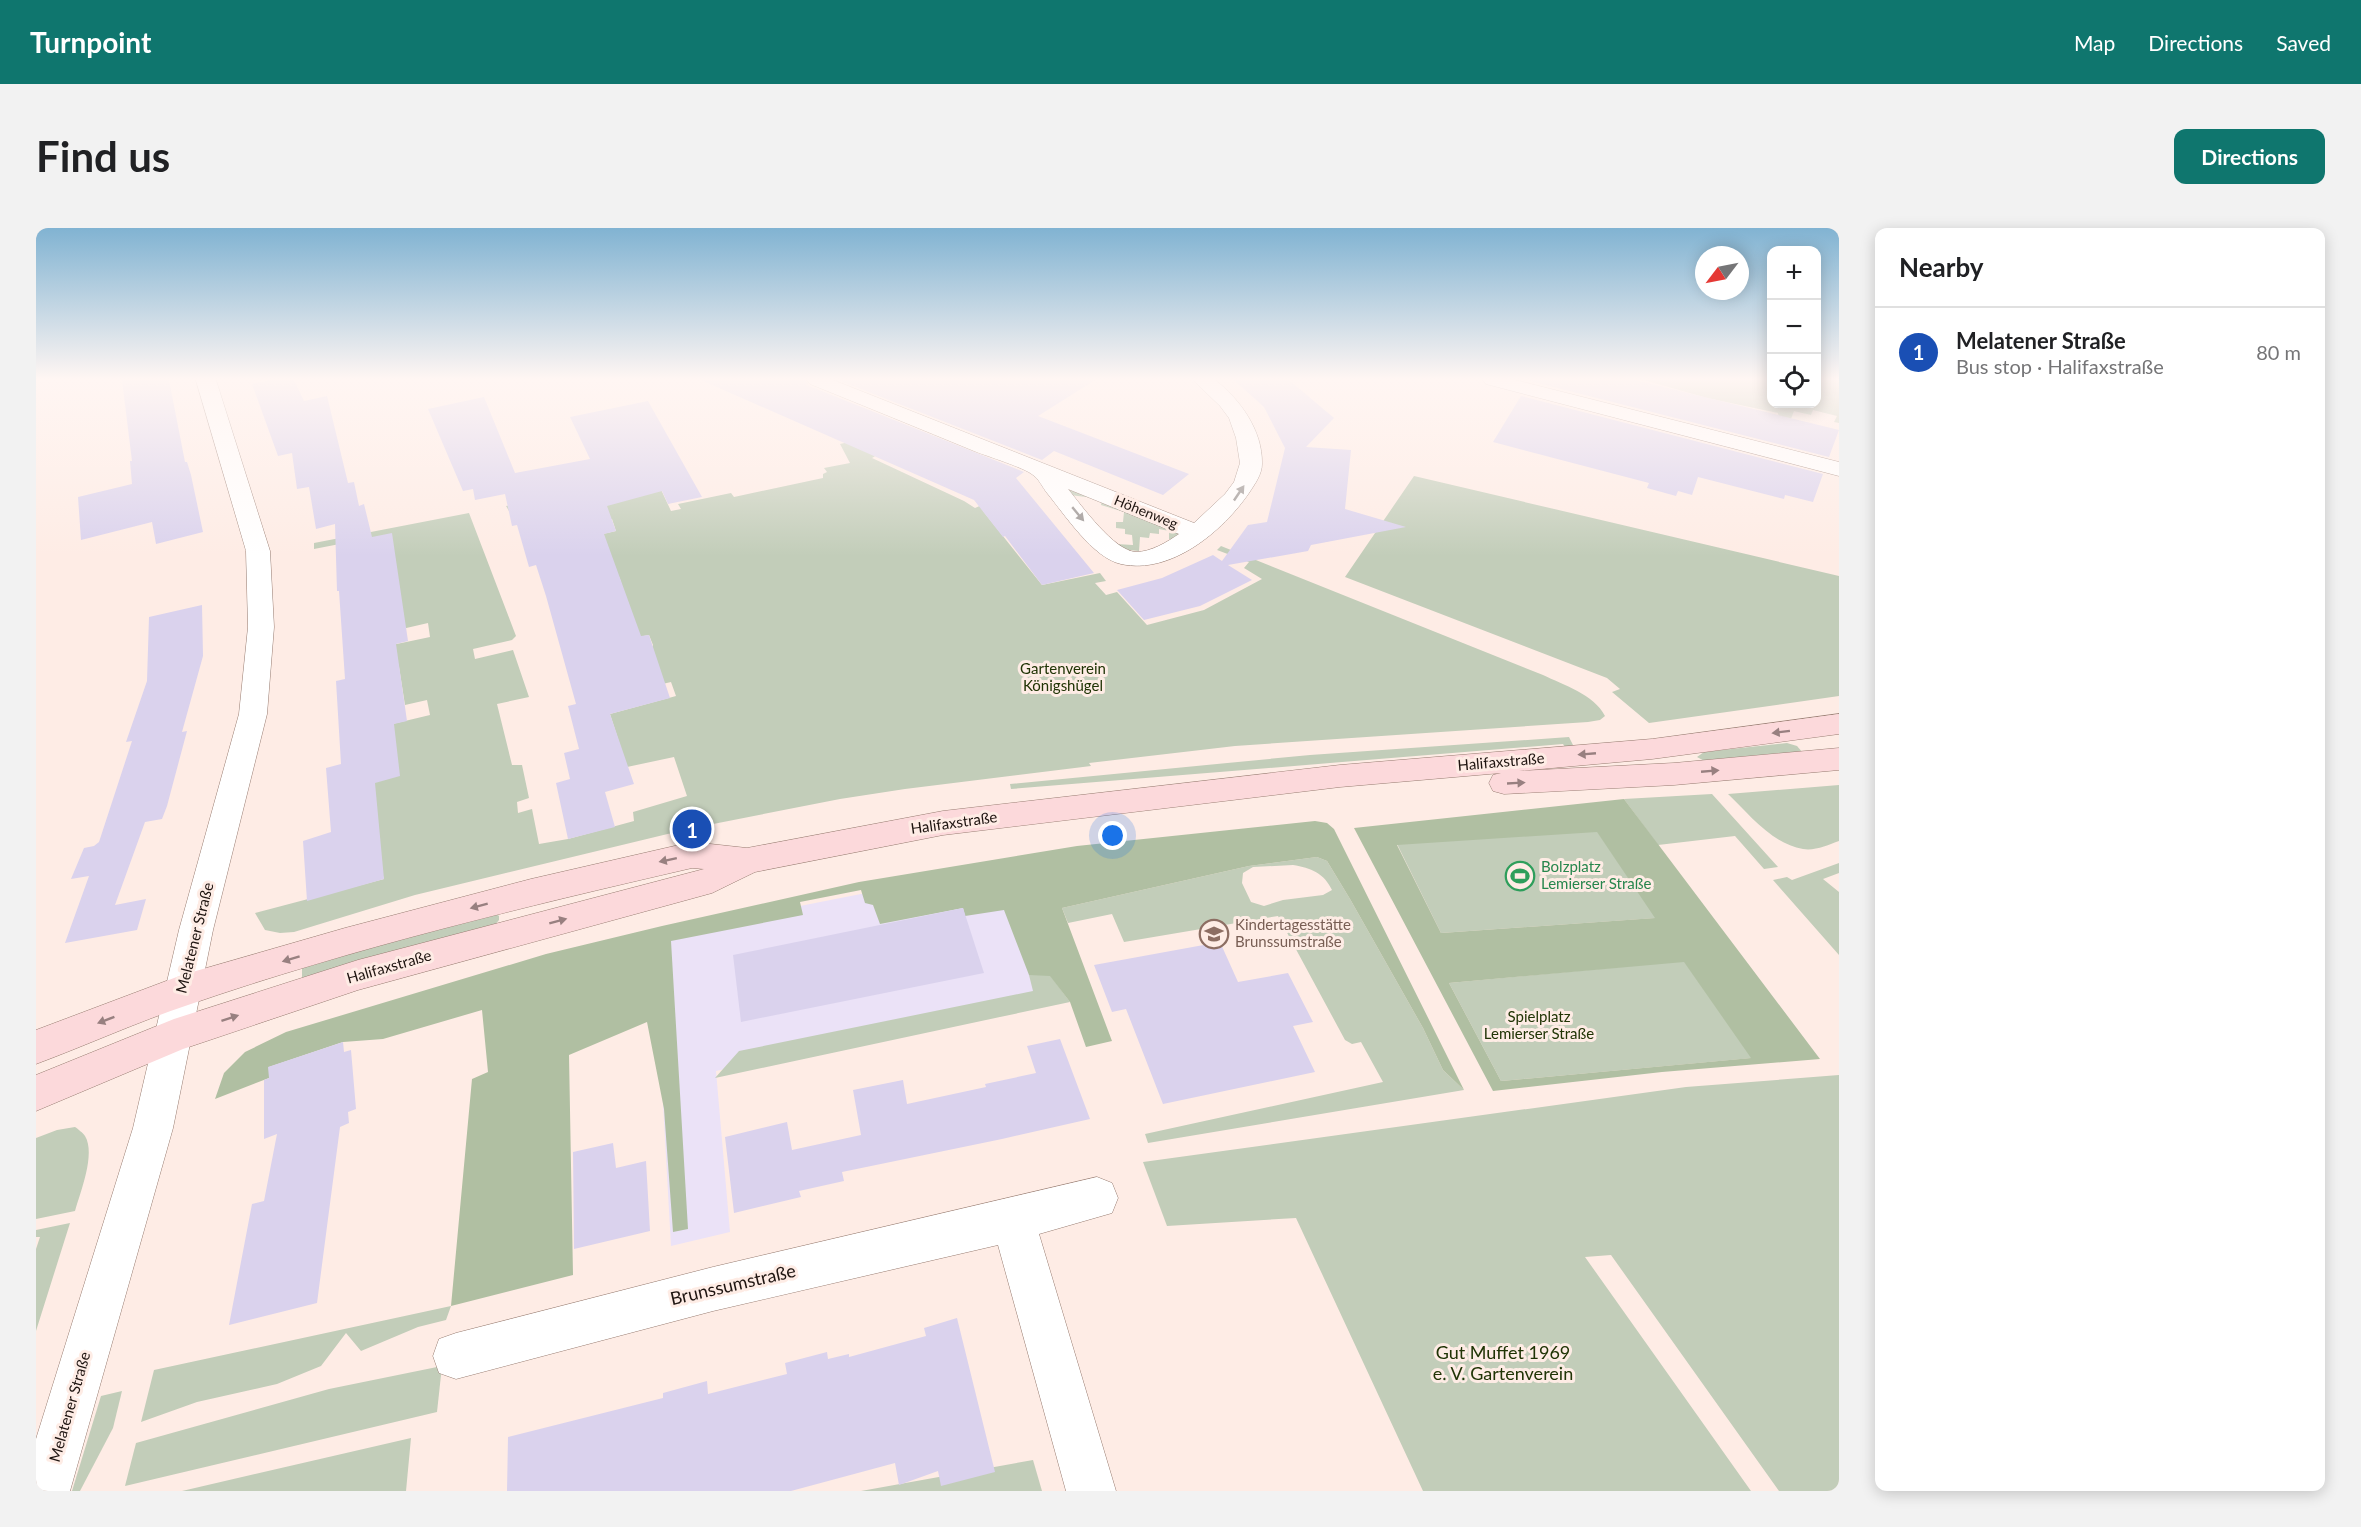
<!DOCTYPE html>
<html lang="en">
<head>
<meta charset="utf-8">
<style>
  :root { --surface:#fff; --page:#f2f2f2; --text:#202124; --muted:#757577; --line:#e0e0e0; --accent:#0f766e }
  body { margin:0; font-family:Lato,sans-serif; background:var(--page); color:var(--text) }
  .controls { position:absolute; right:18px; top:18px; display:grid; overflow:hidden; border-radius:12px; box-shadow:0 3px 15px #0003 }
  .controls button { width:54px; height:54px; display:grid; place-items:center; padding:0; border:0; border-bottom:2px solid var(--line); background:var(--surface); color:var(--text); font:30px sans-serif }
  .compass { position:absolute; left:1659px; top:18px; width:54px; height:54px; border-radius:50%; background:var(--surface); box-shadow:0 3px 15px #0003; rotate:238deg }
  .you { position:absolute; left:1077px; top:608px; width:21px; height:21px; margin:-15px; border:4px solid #fff; border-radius:50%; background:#1a73e8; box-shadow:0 0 0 9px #1a73e833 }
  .badge { display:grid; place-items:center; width:39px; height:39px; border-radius:50%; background:var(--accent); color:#fff; font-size:20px; font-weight:700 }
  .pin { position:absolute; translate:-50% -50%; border:3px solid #fff; box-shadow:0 2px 6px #0006 }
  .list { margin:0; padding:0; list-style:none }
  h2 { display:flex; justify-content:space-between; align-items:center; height:78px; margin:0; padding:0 24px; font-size:26px }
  h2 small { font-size:20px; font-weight:400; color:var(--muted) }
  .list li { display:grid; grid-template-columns:39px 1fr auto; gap:18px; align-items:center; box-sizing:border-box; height:90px; padding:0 24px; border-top:2px solid var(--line) }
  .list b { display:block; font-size:22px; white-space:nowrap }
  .list p { margin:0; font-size:20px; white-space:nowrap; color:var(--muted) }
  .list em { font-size:20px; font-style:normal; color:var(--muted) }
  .icon { flex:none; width:33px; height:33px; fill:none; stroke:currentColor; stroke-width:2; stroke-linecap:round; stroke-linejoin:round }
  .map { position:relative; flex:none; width:1803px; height:1263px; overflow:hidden; border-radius:12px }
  header { display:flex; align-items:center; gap:36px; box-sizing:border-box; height:84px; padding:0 30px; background:var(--accent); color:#fff }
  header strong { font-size:28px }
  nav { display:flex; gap:33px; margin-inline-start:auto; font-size:21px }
  .intro { display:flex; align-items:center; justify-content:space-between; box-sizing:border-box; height:144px; padding:0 36px }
  h1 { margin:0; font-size:42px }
  .button { padding:15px 27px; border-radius:12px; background:var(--accent); color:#fff; font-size:21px; font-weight:700 }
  main { display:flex; gap:36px; padding:0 36px }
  aside { flex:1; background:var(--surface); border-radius:12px; box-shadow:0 3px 15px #0003 }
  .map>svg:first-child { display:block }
  .commercial { fill:#ebe2f7 }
  .green { fill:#c2cdb9; fill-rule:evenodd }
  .forest { fill:#b0bfa2; fill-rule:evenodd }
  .building { fill:#dad2ed }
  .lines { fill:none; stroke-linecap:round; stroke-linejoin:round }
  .street-casing { stroke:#977c71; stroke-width:1 }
  .secondary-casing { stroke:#977c71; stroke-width:1 }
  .street { fill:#fff; fill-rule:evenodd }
  .secondary { fill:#fcd9db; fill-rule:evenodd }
  .oneway { fill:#9a9593 }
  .oneway2 { fill:#988080 }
  .labels { text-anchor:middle; stroke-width:6; stroke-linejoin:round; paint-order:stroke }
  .far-street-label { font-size:14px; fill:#1e1410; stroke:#feece5 }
  .park-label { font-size:15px; fill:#203405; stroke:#feece5 }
  .street-label { font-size:15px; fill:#1e1410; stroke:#feece5 }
  .leisure-label { font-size:15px; fill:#27864d; stroke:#feece5; text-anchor:start }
  .education-label { font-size:15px; fill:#785e54; stroke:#feece5; text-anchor:start }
  .near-street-label { font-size:18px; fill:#1e1410; stroke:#feece5 }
  .near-park-label { font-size:18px; fill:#203405; stroke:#feece5 }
</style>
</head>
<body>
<header>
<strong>Turnpoint</strong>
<nav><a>Map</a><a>Directions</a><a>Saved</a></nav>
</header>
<div class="intro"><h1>Find us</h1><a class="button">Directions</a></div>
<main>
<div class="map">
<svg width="1803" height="1263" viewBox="0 0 1803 1263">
  <rect width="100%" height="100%" fill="#feece5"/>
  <path class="commercial" d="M 977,636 L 1019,769 L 680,843 L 694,1004 L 635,1018 L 621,768 L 611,708 Z"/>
  <g class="green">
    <path d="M 1608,152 L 1735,152 L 1736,176 L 1780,176 L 1781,152 L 1803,152 L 1803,195 L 1798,194 L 1801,188 L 1777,182 L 1775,187 L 1758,183 L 1753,196 L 1743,193 L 1742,185 L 1671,170 Z"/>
    <path d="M 857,204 L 869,210 L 836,230 L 928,273 L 939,280 L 964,269 L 947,283 L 1006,357 L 1064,345 L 1070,353 L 1059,355 L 1070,367 L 1081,364 L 1111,397 L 1168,382 L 1226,351 L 1208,340 L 1213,334 L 1181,322 L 1185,318 L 1507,447 C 1527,457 1558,466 1569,488 L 1564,492 L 1552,494 L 1199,518 L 1053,535 L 1055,538 L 869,561 L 804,571 L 667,598 L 666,596 L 644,601 L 644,603 L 379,667 L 258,704 L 244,705 L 229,702 L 219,685 L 348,651 L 331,595 L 348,498 L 394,487 L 391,472 L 369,477 L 363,439 L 356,417 L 394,409 L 392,395 L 366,401 L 355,306 L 278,321 L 278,315 L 433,285 L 480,408 L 476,412 L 437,421 L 439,431 L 477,422 L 493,469 L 461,476 L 476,537 L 486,537 L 493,570 L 481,574 L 482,585 L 496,581 L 503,616 L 532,611 L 598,593 L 597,584 L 651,568 L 638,529 L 591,539 L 574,486 L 640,468 L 635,454 L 601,462 L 617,417 L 613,407 L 602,409 L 584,351 L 562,307 L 580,303 L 576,291 L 532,299 L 523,272 L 473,283 L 470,278 L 602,252 L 621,253 L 635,283 L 645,281 L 642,276 L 695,265 L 698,269 L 787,250 L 787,246 L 791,244 L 788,240 L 814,235 L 804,216 Z"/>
    <path d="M 1378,248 L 1803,348 L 1803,468 L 1613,495 L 1576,464 L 1584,461 L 1571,450 L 1309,349 Z"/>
    <path d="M 1026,255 L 1044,259 L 1133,298 L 1145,305 L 1136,312 L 1133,311 L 1133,303 L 1123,301 L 1123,306 L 1114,305 L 1113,310 L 1104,309 L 1103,323 L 1084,321 L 1080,316 L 1097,317 L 1096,307 L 1089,306 L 1089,301 L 1080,300 L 1080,294 L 1087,294 L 1088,284 L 1065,277 L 1066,271 L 1034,267 L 1025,258 Z"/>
    <path d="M 1533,509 L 1539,521 L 1531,522 L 1527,516 L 975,561 L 974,556 L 1274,527 Z"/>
    <path d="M 1751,515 L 1761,518 L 1767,525 L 1672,535 L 1661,529 L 1668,524 Z"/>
    <path d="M 1803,557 L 1803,613 C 1792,617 1779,623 1767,621 C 1736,616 1713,586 1692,566 Z"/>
    <path d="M 1676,566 L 1742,639 L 1728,641 L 1699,608 L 1622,617 L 1588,571 Z"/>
    <path d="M 1561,603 L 1620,690 L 1405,705 L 1361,616 Z"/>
    <path d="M 1281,629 L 1291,633 L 1314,671 L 1387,800 L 1407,842 L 1428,862 L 1112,915 L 1109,906 L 1347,854 L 1325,814 L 1316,816 L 1309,812 L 1242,688 L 1088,714 L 1076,686 L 1032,695 L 1026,680 L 1213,638 ZM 1257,637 C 1275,640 1288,645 1296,662 L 1287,667 L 1247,672 L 1228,678 L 1215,674 L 1206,655 L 1207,645 L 1217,639 Z"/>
    <path d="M 1803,635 L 1803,645 L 1787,651 L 1803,664 L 1803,727 L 1737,652 L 1751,649 L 1756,652 Z"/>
    <path d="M 458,684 L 463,688 L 463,692 L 459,697 L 266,753 L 266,738 Z"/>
    <path d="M 1648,733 L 1716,830 L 1465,853 L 1413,755 Z"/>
    <path d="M 993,747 L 1014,747 L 1034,774 L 679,850 L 703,823 L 997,763 Z"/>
    <path d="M 1803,847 L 1803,1263 L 1743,1263 L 1575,1027 L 1549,1029 L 1715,1263 L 1387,1263 L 1260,990 L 1131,998 L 1107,934 L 1650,859 Z"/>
    <path d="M 39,899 C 42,901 47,905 49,908 C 60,926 44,965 39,983 L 0,991 L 0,910 L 21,902 Z"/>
    <path d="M 34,995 L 0,1103 L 0,1021 L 4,1009 L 0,1009 L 0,1002 Z"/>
    <path d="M 415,1078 L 410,1092 L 382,1099 L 325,1123 L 310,1105 L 285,1138 L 241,1156 L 161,1174 L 105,1194 L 118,1142 Z"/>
    <path d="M 406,1138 L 401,1184 L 89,1258 L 100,1215 L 293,1161 Z"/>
    <path d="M 86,1163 L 77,1200 L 44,1263 L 36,1263 L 65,1168 Z"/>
    <path d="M 375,1210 L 370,1263 L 146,1263 Z"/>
    <path d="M 997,1232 L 1006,1263 L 825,1263 Z"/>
  </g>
  <g class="forest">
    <path d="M 1588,571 L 1784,831 L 1626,844 L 1457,863 L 1318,600 ZM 1561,604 L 1619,690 L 1405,705 L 1361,617 ZM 1648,734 L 1715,830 L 1465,853 L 1413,755 Z"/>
    <path d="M 1279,593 L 1291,595 L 1298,601 L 1428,862 L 1407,842 L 1387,800 L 1314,671 L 1291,633 L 1281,629 L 1213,638 L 1026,680 L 1076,813 L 1050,819 L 1034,774 L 1014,748 L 993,747 L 968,682 L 929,688 L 927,680 L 844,696 L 837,677 L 829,675 L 825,662 L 764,674 L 767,687 L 635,713 L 652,1001 L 637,1004 L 628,881 L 611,794 L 533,827 L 537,1047 L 415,1078 L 436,851 L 452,844 L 446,782 L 347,811 L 307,814 L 233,839 L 233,850 L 179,871 L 188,845 L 209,824 L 250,804 L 510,726 L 626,698 L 823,654 L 1041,618 Z"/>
  </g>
  <g class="building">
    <path d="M 86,152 L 133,152 L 149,234 L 151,234 L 155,247 L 167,304 L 120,316 L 116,294 L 45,312 L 42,269 L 96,256 L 94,233 L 96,233 Z"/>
    <path d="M 234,152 L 258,152 L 268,173 L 291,168 L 312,255 L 318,254 L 323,278 L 328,276 L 336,309 L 356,305 L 372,413 L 360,416 L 371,493 L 358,496 L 364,548 L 339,555 L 348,651 L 271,673 L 267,613 L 295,604 L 290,540 L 305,536 L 300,453 L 309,451 L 303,363 L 301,363 L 299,296 L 280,301 L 273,259 L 261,261 L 256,225 L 242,228 L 216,156 Z"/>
    <path d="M 665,152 L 769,152 L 773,158 L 988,244 L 980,250 L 1058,345 L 1006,357 L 969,308 L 967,309 L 938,272 Z"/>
    <path d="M 802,152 L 1059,152 L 1002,188 L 1153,246 L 1127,267 L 1018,223 L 1006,232 Z"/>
    <path d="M 1198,152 L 1253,152 L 1298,190 L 1270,219 L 1315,222 L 1309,281 L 1370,299 L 1275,317 L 1272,323 L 1192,337 L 1216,352 L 1164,378 L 1108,392 L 1081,362 L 1126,350 L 1177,327 L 1186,333 L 1212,297 L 1231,294 L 1249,220 L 1228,179 Z"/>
    <path d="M 1495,152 L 1599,152 L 1803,202 L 1793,229 L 1494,153 Z"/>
    <path d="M 1485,168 L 1787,246 L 1777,274 L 1749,267 L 1748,271 L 1662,249 L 1656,267 L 1642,263 L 1640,268 L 1611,260 L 1613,255 L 1457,214 Z"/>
    <path d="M 448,169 L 479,245 L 554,231 L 534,189 L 612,173 L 666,269 L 632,276 L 626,263 L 571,278 L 580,303 L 568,306 L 605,408 L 613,407 L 634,470 L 574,486 L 598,556 L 569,564 L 579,599 L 532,611 L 520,555 L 534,551 L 528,525 L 543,521 L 532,478 L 540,476 L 510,368 L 500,337 L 493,339 L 481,297 L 476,298 L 469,266 L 439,272 L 437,261 L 427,263 L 392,181 Z"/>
    <path d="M 166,377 L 167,428 L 146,504 L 151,503 L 131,578 L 126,591 L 109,594 L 79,677 L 110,671 L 101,702 L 29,715 L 53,648 L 35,651 L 48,620 L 58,618 L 63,614 L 96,513 L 90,514 L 111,453 L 113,389 Z"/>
    <path d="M 927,680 L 948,745 L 705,794 L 697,727 Z"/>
    <path d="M 1184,714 L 1202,754 L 1252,745 L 1277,794 L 1257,798 L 1279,844 L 1127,876 L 1090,781 L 1076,784 L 1058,737 Z"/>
    <path d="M 1024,811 L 1054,891 L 966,911 L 806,944 L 808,953 L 763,963 L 765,969 L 698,985 L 689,909 L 751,894 L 756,922 L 825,907 L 817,862 L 867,852 L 871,876 L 950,859 L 949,856 L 1000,845 L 991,818 Z"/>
    <path d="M 307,814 L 308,824 L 315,822 L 320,881 L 312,884 L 313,895 L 304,899 L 281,1075 L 193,1097 L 216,976 L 228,973 L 241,906 L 228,911 L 228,852 L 233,850 L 232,839 Z"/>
    <path d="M 577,915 L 580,940 L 610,933 L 614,1003 L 538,1021 L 537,924 Z"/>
    <path d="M 921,1090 L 959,1244 L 905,1258 L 902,1243 L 863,1257 L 859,1235 L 755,1263 L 471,1263 L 472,1209 L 627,1170 L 627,1165 L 671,1153 L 672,1166 L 751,1146 L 749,1135 L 791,1124 L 792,1131 L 813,1126 L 813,1129 L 890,1108 L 888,1100 Z"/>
  </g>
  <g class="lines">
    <g class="street-casing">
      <g id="street">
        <path d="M 160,152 L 180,152 L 234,323 L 238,399 L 231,486 L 177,702 L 137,900 L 34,1263 L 0,1263 L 0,1211 L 97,900 L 143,702 L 203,486 L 212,399 L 210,323 Z"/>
        <path d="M 771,152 L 797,152 L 1158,295 L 1189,266 L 1198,254 L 1204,235 L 1200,210 L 1193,190 L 1184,178 L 1157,152 L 1179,152 C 1204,171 1227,203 1226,236 C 1226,246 1219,256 1213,265 C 1187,303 1135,347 1085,336 C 1057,330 1029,287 1011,265 C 1007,260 1003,251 997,247 C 987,239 953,229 938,223 C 884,201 829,178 774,156 ZM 1032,261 L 1143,306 C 1131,314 1115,324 1100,324 C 1078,323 1046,278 1032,261 Z"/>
        <path d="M 1447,152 L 1479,152 L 1803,234 L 1803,248 L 1450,156 Z"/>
        <path d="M 1061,949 L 1076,955 L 1082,970 L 1076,985 L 1003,1006 L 1080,1263 L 1030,1263 L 962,1017 L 677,1083 L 420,1151 L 403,1145 L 397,1128 L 403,1111 L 420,1105 L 677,1039 Z"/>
      </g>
    </g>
    <g class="secondary-casing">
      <path id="secondary" d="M 1803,486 L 1803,506 L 1616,531 L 1483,543 L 1638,535 L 1803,520 L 1803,542 L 1638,557 L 1468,566 L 1457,563 L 1453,555 L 1457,547 L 1465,545 L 1304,559 L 907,607 L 719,644 L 676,665 L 322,762 L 147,821 L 0,883 L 0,847 L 138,791 L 322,732 L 668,641 L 656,640 C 487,679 317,720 152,777 C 101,794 51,817 0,836 L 0,802 L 146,747 L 309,700 L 495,651 L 656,614 L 711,620 L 907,583 L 1304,537 L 1616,511 Z"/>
    </g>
    <use href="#street" class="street"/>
    <use href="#secondary" class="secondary"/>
  </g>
  <defs><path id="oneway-solid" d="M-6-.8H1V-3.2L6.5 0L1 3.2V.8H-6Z" transform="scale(1.5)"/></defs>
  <g class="oneway">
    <use href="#oneway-solid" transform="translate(1203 265) rotate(-56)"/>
    <use href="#oneway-solid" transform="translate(1042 286) rotate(50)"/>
  </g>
  <g class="oneway2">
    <use href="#oneway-solid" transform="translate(1745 504) rotate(173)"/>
    <use href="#oneway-solid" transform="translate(1551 526) rotate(175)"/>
    <use href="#oneway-solid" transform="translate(1674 543) rotate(-5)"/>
    <use href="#oneway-solid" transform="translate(1480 555) rotate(-3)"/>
    <use href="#oneway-solid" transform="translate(632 632) rotate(168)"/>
    <use href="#oneway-solid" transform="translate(443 678) rotate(165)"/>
    <use href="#oneway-solid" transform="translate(522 693) rotate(-15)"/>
    <use href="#oneway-solid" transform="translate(255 731) rotate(163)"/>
    <use href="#oneway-solid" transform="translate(194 790) rotate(-18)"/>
    <use href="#oneway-solid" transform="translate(70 792) rotate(159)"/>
  </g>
  <linearGradient id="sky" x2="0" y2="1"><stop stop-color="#81b3d2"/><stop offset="0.46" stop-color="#fff6f3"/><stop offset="1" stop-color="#fff6f3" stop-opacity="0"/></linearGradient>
  <rect width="1803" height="328" fill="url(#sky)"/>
  <defs>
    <g id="stadium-ring" transform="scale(1.5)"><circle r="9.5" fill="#feece5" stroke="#2e9e5b" stroke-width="1.5"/><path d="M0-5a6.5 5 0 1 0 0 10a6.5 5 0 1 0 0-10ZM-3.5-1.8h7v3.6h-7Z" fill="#2e9e5b"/></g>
    <g id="school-ring" transform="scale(1.5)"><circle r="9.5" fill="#feece5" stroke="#8d6e63" stroke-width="1.5"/><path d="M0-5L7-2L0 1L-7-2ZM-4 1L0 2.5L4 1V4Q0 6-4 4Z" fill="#8d6e63"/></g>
  </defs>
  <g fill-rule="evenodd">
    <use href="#stadium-ring" x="1484" y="648"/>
    <use href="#school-ring" x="1178" y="706"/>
  </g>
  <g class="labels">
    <g class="far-street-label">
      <text transform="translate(1110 284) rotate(22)" y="5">Höhenweg</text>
    </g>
    <g class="park-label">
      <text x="1027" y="446">Gartenverein<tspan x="1027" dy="17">Königshügel</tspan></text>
      <text x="1503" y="794">Spielplatz<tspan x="1503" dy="17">Lemierser Straße</tspan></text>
    </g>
    <g class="street-label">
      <text transform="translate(1465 534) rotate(-5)" y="5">Halifaxstraße</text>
      <text transform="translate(918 595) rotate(-8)" y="5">Halifaxstraße</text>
      <text transform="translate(159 710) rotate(-76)" y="5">Melatener Straße</text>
      <text transform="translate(353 739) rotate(-16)" y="5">Halifaxstraße</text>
      <text transform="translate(34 1179) rotate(-74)" y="5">Melatener Straße</text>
    </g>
    <g class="leisure-label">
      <text x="1505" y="644">Bolzplatz<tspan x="1505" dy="17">Lemierser Straße</tspan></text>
    </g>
    <g class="education-label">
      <text x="1199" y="702">Kindertagesstätte<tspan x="1199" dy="17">Brunssumstraße</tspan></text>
    </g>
    <g class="near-street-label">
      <text transform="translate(697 1057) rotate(-13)" y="6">Brunssumstraße</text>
    </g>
    <g class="near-park-label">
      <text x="1467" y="1131">Gut Muffet 1969<tspan x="1467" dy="21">e. V. Gartenverein</tspan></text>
    </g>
  </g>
</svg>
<div class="controls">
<button>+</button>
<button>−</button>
<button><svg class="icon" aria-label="locate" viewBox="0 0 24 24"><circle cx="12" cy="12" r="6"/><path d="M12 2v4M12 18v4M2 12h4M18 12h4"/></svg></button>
</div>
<svg class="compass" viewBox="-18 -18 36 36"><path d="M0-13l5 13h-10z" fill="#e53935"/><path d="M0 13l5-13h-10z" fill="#757577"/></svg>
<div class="you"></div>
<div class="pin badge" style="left:656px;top:601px;background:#1a4fb4">1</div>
</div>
<aside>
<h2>Nearby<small></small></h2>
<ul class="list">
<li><span class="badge" style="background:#1a4fb4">1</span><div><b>Melatener Straße</b><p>Bus stop · Halifaxstraße</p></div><em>80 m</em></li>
</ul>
</aside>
</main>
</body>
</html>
